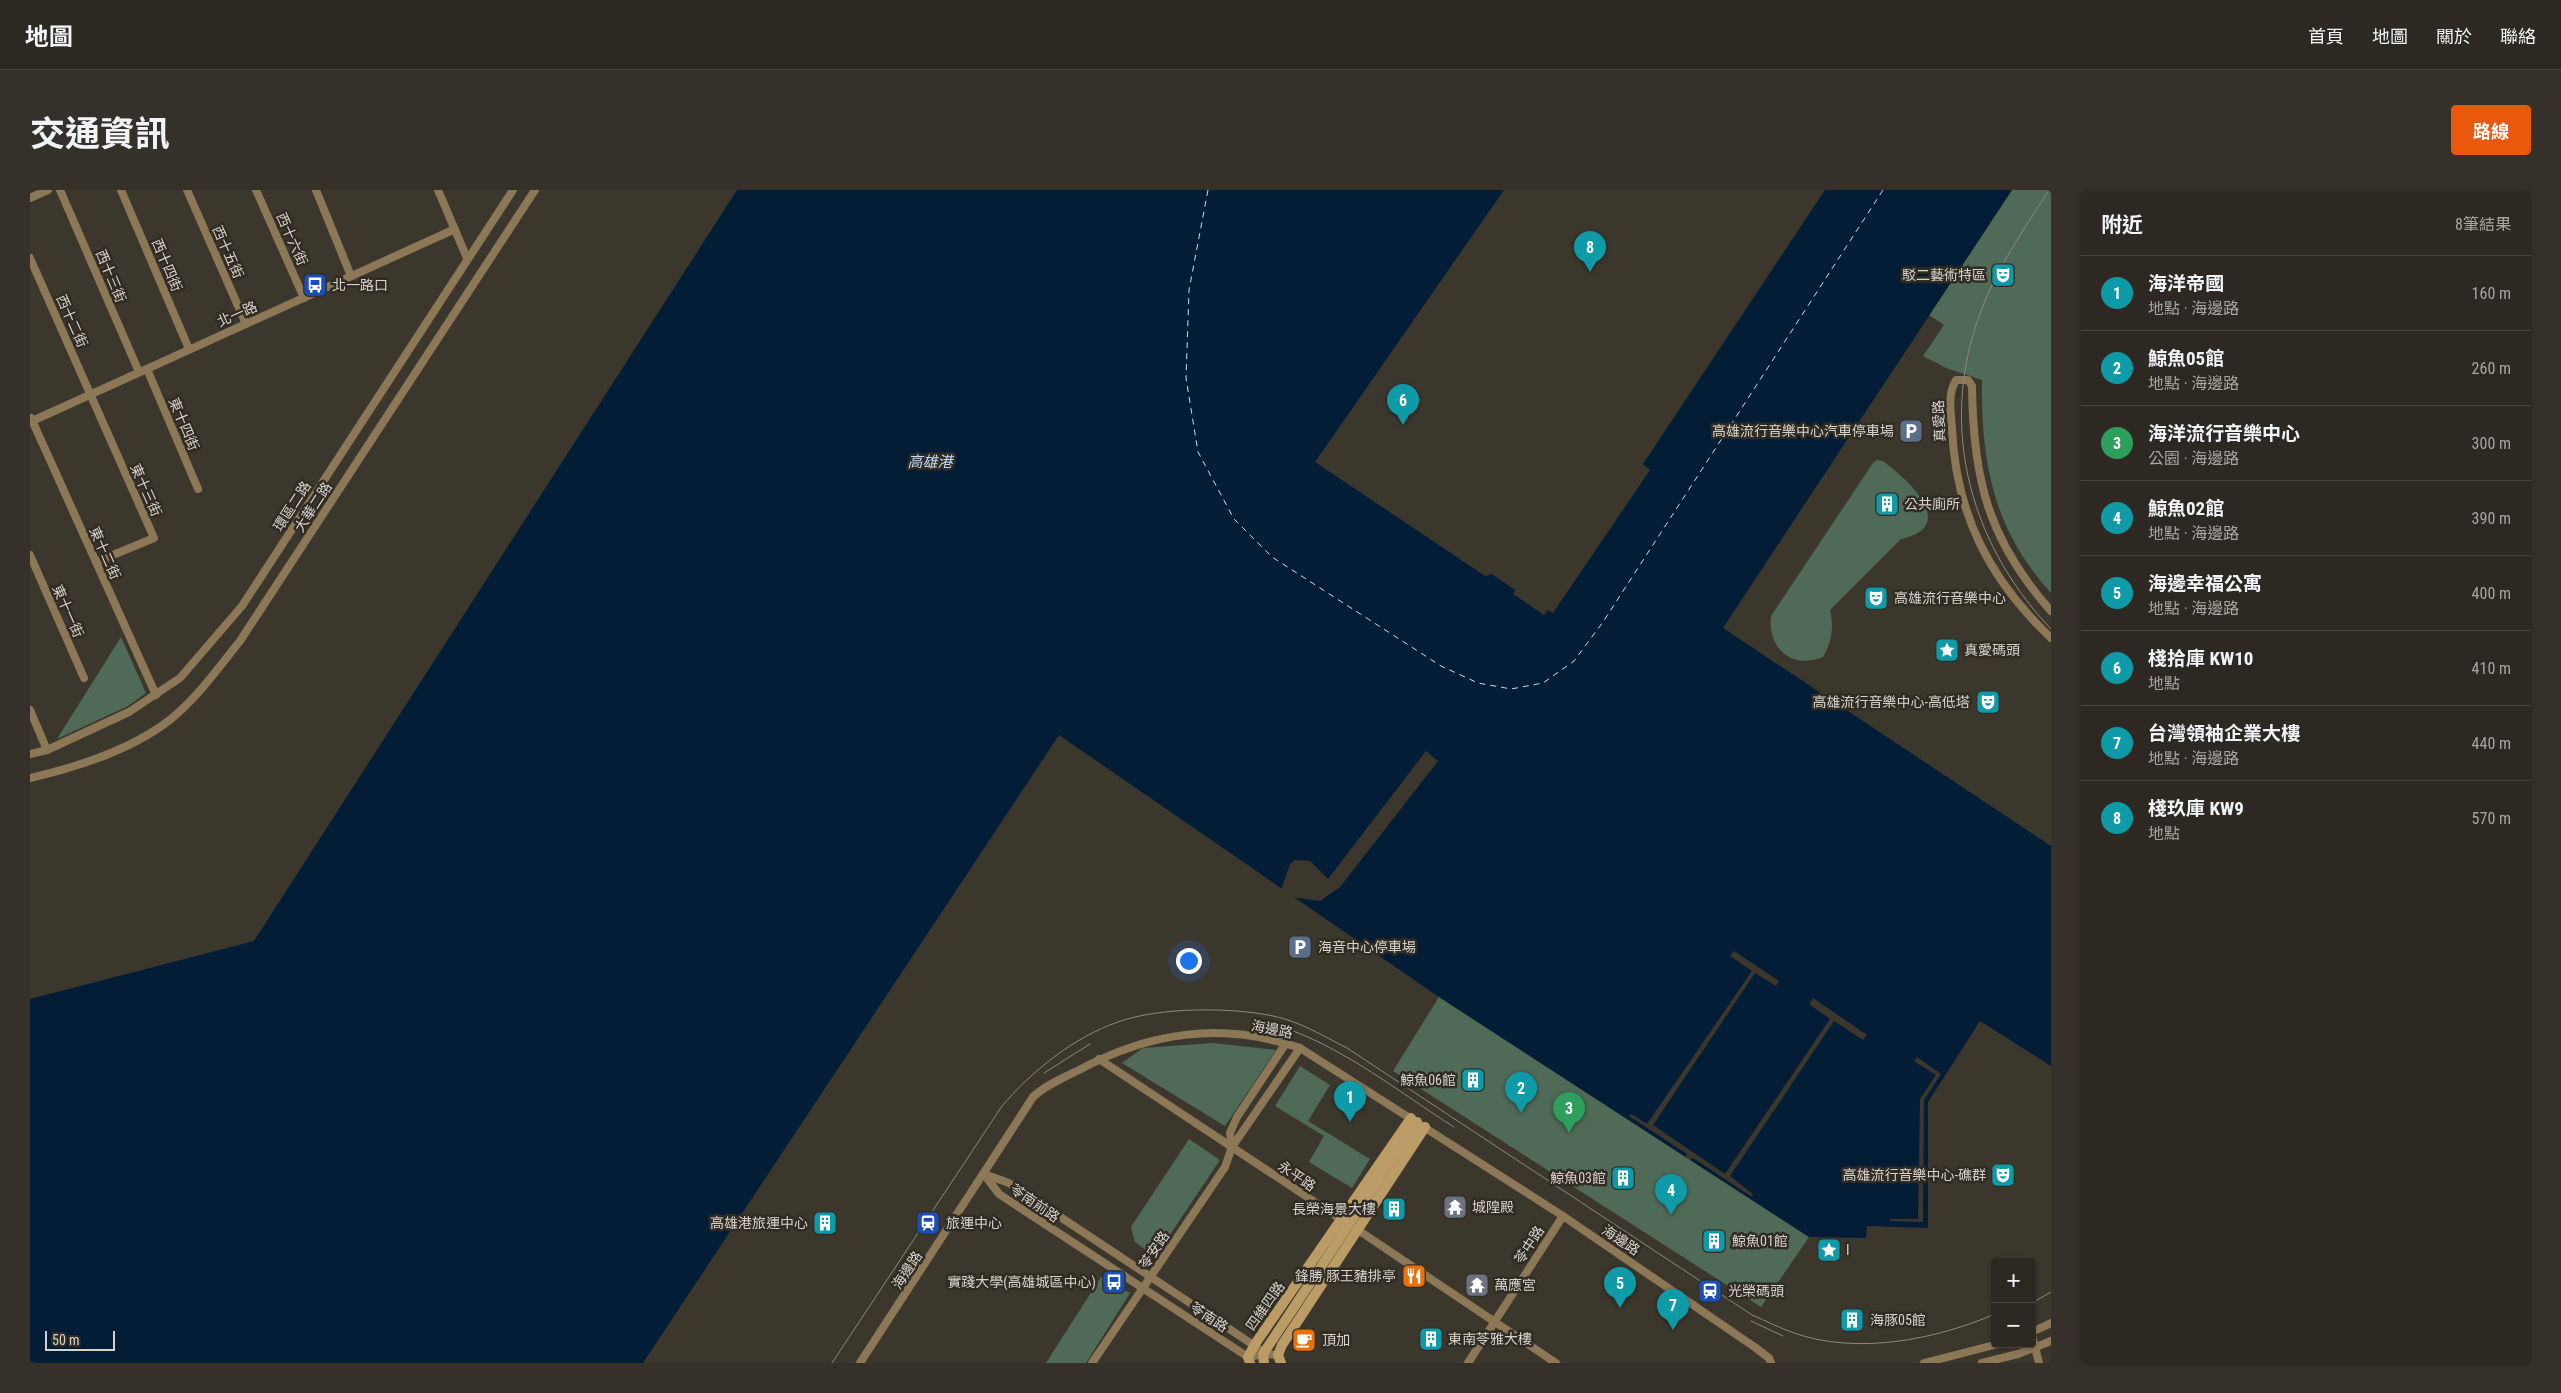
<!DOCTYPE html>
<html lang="zh-TW">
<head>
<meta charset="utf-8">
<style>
  :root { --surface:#2d2922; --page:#35312a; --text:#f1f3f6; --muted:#a7a6a5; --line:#484540; --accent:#ea580c }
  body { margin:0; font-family:"Roboto Condensed","Noto Sans TC",sans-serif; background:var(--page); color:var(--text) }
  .controls { position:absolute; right:15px; bottom:15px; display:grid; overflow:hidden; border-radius:5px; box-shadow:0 1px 4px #0004 }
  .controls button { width:45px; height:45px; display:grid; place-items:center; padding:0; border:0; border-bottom:1px solid var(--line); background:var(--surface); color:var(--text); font:25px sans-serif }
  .scale { position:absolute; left:15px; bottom:12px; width:70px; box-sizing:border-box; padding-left:5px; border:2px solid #d6d3cd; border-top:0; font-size:14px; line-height:18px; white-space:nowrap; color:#d6d3cd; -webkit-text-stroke:4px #312c23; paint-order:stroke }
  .you { position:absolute; left:1158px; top:770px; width:18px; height:18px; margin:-12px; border:4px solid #fff; border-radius:50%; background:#1a73e8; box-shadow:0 0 0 8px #1a73e833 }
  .badge { display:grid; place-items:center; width:32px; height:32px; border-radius:50%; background:var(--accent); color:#fff; font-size:16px; font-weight:700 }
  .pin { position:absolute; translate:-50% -41px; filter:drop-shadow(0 1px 2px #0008) }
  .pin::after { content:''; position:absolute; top:26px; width:18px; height:15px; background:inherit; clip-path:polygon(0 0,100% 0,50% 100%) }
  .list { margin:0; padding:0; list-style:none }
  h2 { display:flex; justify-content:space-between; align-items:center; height:65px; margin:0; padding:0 20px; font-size:21px }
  h2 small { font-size:16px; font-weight:400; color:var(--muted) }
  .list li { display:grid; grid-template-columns:32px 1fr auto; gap:15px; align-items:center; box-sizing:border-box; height:75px; padding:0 20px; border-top:1px solid var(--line) }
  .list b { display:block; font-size:19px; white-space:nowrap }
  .list p { margin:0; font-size:16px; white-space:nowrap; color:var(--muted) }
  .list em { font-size:16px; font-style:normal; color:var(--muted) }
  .map { position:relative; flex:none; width:2021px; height:1173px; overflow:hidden; border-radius:5px }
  header { display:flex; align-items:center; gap:30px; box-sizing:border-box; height:70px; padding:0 25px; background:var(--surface); border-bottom:1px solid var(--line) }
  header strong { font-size:24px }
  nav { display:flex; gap:28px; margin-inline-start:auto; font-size:18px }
  .intro { display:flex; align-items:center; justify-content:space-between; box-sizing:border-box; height:120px; padding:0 30px }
  h1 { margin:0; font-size:35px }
  .button { padding:12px 22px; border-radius:5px; background:var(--accent); color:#fff; font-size:18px; font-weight:700 }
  main { display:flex; gap:30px; padding:0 30px }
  aside { flex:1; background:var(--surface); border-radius:5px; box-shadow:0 1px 4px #0004 }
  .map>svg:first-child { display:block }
  .green { fill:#506a58 }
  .water { fill:#031d36 }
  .pier { fill:#3c372d }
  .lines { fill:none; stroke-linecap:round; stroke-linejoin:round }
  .ferry { stroke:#c1defd; stroke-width:1; stroke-dasharray:6 5; stroke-linecap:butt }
  .street { stroke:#8c7857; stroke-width:8 }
  .secondary { stroke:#bc9c66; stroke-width:10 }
  .tram { stroke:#8d8981; stroke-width:1 }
  .labels { text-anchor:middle; stroke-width:5; stroke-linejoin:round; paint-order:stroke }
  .street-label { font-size:14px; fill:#d6d3cd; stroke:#312c23 }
  .poi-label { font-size:14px; fill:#d6d3cd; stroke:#312c23; text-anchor:start }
  .water-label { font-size:15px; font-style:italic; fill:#c1defd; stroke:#312c23 }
</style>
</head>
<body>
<header>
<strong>地圖</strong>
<nav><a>首頁</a><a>地圖</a><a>關於</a><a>聯絡</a></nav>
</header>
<div class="intro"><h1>交通資訊</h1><a class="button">路線</a></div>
<main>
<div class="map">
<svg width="2021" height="1173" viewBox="0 0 2021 1173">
  <rect width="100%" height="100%" fill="#3c372d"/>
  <g class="green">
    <path d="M 1982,0 L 2021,0 L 2021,403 C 1963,339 1951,273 1952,190 L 1916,178 L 1893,166 L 1914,135 L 1899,125 Z"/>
    <path d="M 1847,270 L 1853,271 C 1877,289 1930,336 1871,349 L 1800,420 C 1804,437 1802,452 1793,467 C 1762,480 1737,458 1741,426 L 1843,273 Z"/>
    <path d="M 91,447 L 116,503 L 98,516 L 27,549 Z"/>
    <path d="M 1409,807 L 1779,1047 L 1731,1117 L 1363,881 Z"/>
    <path d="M 1183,853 L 1246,860 L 1195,936 L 1092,873 L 1113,858 Z"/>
    <path d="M 1270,876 L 1300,895 L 1278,931 L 1340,969 L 1322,998 L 1279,972 L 1294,946 L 1245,916 Z"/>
    <path d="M 1159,949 L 1190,970 L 1125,1067 L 1105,1052 L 1101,1037 Z"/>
    <path d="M 1071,1087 L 1100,1103 L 1056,1173 L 1016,1173 Z"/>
  </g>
  <path class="water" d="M 707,0 L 1474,0 L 1285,272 L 1455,386 L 1462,384 L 1485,400 L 1483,404 L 1514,425 L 1518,420 L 1523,423 L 1620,280 L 1613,274 L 1795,0 L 1982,0 L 1693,438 L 2021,656 L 2021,876 L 1950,831 L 1898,912 L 1898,1038 L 1837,1036 L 1836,1048 L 1779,1047 L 1409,807 L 1029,545 L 613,1173 L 0,1173 L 0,809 L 224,751 Z"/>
  <g class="pier">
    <path d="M 1396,561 L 1408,571 L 1310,697 L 1290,711 L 1261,707 L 1251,700 L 1260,674 L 1265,670 L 1280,671 L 1298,689 Z"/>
    <path d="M 1704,761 L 1749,791 L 1746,796 L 1725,783 L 1623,935 L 1695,984 L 1800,829 L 1779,814 L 1783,808 L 1837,845 L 1833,850 L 1804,831 L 1700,986 L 1723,1004 L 1722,1007 L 1663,968 L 1660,970 L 1655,967 L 1657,964 L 1599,926 L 1601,924 L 1617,934 L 1722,781 L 1700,766 Z"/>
    <path d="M 1887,867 L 1911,884 L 1894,910 L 1893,1032 L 1860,1031 L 1860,1029 L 1888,1029 L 1890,909 L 1906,885 L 1884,871 Z"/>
  </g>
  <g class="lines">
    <path class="ferry" d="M 1178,0 L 1159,100 L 1156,188 L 1168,262 L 1204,329 L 1242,367 L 1411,476 L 1448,493 L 1481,499 L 1513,493 L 1544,471 L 1573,432 L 1853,0"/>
    <g class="street">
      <path d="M 30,0 L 109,182"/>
      <path d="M 91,0 L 159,159"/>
      <path d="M 157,0 L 216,134"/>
      <path d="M 226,0 L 274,108"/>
      <path d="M 286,0 L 321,86"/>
      <path d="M 408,0 L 437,68"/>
      <path d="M 0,8 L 18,0"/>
      <path d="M 0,68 L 124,348 L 66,372"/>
      <path d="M 117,179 L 168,299"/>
      <path d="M 1,228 L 126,505"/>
      <path d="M 0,232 L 425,39"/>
      <path d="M 0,365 L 54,488"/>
      <path d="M 2021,421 C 1958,350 1943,289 1942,196 L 1938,190 L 1926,190 C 1917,205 1921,223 1922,239 C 1926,324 1959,389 2021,448"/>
      <path d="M 0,520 L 17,560"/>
      <path d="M 0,564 L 17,560 L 99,522 L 150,488 L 212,416 L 483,0"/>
      <path d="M 0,588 C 48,577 103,559 141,529 C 168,507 189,477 210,451 L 505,0"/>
      <path d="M 1069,869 L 1315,1032"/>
      <path d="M 1202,957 L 1200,943 L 1207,927 L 1256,853"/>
      <path d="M 954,984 L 969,1004 L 1218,1167 L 1233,1164 L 1248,1165"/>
      <path d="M 954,984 L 979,993 L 1228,1158"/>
      <path d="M 1325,1038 L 1526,1173"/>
      <path d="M 2002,1142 L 2021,1133"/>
      <path d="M 2002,1145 L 2009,1173"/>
      <path d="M 830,1173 L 1003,907 C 1016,895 1033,888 1049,880 C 1120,842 1192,831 1270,858 L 1533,1026 L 1726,1158 L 1739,1168 L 1741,1173"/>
      <path d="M 1062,1173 L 1195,977 L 1202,957 L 1270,858"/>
      <path d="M 1438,1173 L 1533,1026"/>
      <path d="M 1894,1173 L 1968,1154"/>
      <path d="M 1952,1173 L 1988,1164 L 2021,1151"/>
    </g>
    <g class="secondary">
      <path d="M 1220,1173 L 1218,1167 L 1225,1154 L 1381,928"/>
      <path d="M 1234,1173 L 1233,1164 L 1387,932"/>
      <path d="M 1251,1173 L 1248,1165 L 1252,1155 L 1395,937"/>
    </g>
    <g class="tram">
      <path d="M 2019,0 C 1996,36 1971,72 1955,111 C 1906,227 1936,350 2021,439"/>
      <path d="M 1225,830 C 1298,844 1362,898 1424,937"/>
      <path d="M 1014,883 L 1060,854"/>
      <path d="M 2002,1113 L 2021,1102"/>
      <path d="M 1721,1131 L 1753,1146"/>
      <path d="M 802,1173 L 972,916 C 1002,881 1044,847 1088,832 C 1129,817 1201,817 1243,826 C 1269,831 1293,846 1317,858 L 1722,1125 C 1736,1131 1750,1138 1764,1143 C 1827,1165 1905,1150 1965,1124"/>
    </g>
  </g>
  <defs>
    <g id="theatre-square" transform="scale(1.25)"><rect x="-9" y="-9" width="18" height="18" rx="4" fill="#0f9aa8" stroke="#312c23"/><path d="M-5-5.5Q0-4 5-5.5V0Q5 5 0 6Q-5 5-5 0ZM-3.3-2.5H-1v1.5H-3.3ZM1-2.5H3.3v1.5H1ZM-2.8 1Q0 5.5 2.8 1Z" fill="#fff"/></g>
    <g id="bus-square" transform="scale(1.25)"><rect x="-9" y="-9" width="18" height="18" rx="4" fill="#1a4fb4" stroke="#312c23"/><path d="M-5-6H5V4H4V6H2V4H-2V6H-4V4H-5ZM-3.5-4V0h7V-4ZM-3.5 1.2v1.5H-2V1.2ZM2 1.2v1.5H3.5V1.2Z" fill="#fff"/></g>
    <g id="parking-square" transform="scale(1.25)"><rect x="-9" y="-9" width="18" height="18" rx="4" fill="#5c6f8a" stroke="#312c23"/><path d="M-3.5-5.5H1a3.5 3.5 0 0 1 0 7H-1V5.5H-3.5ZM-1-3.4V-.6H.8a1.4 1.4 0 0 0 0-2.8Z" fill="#fff"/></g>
    <g id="building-square" transform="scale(1.25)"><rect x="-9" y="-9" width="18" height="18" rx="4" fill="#0f9aa8" stroke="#312c23"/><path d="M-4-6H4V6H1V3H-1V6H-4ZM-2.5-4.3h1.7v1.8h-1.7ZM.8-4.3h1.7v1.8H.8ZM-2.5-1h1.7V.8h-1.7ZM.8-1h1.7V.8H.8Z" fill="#fff"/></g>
    <g id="sight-square" transform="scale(1.25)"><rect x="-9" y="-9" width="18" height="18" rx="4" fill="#0f9aa8" stroke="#312c23"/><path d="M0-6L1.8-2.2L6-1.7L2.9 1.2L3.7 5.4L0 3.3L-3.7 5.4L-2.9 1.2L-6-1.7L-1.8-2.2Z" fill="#fff"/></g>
    <g id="temple-square" transform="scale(1.25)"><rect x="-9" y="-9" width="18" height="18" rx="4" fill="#6b7280" stroke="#312c23"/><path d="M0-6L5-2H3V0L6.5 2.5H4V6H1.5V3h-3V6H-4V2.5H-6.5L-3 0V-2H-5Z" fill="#fff"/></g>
    <g id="station-square" transform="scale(1.25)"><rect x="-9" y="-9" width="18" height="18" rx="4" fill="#1a4fb4" stroke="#312c23"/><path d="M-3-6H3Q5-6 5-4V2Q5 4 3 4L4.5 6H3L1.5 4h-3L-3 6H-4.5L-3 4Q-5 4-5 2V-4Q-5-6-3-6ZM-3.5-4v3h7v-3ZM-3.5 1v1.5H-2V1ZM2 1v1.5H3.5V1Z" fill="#fff"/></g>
    <g id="restaurant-square" transform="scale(1.25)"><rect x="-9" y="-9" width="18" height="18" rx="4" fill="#e8710a" stroke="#312c23"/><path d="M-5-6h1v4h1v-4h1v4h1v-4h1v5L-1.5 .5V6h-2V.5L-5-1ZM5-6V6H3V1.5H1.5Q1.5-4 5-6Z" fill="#fff"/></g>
    <g id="cafe-square" transform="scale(1.25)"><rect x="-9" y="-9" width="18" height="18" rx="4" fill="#e8710a" stroke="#312c23"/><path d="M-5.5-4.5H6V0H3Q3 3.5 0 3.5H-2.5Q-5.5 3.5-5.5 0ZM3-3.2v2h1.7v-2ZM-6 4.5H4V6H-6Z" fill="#fff"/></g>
  </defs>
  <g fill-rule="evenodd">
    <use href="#theatre-square" x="1973" y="85"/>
    <use href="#bus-square" x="285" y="95"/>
    <use href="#parking-square" x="1881" y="241"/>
    <use href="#building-square" x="1857" y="314"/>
    <use href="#theatre-square" x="1846" y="408"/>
    <use href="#sight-square" x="1917" y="460"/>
    <use href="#theatre-square" x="1958" y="512"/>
    <use href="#parking-square" x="1270" y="757"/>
    <use href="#building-square" x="1443" y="890"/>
    <use href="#theatre-square" x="1973" y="985"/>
    <use href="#building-square" x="1593" y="988"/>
    <use href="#temple-square" x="1425" y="1017"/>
    <use href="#building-square" x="1364" y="1019"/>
    <use href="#building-square" x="795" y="1033"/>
    <use href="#station-square" x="898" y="1033"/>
    <use href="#building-square" x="1684" y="1051"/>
    <use href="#sight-square" x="1799" y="1060"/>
    <use href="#restaurant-square" x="1384" y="1086"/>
    <use href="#bus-square" x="1084" y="1092"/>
    <use href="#temple-square" x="1447" y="1095"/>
    <use href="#station-square" x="1680" y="1101"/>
    <use href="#building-square" x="1822" y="1130"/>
    <use href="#building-square" x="1401" y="1149"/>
    <use href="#cafe-square" x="1274" y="1150"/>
  </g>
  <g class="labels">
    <g class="street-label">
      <text transform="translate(262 49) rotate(66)" y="5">西十六街</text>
      <text transform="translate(198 62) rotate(66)" y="5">西十五街</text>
      <text transform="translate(137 75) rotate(67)" y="5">西十四街</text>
      <text transform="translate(81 86) rotate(67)" y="5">西十三街</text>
      <text transform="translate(207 124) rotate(-24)" y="5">北一路</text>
      <text transform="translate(42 131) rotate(66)" y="5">西十二街</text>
      <text transform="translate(1909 231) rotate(-93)" y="5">真愛路</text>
      <text transform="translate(154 234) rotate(67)" y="5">東十四街</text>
      <text transform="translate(116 300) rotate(66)" y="5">東十三街</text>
      <text transform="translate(262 316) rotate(-57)" y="5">環區二路</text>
      <text transform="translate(283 317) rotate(-57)" y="5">大華二路</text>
      <text transform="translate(75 363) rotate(66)" y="5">東十二街</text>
      <text transform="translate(38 421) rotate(66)" y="5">東十一街</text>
      <text transform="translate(1242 839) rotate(11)" y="5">海邊路</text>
      <text transform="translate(1267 986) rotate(34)" y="5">永平路</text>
      <text transform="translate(1005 1013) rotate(34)" y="5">苓南前路</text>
      <text transform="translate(1591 1050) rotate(34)" y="5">海邊路</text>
      <text transform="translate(1499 1055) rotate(-57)" y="5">苓中路</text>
      <text transform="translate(1124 1060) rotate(-56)" y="5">苓安路</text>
      <text transform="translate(877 1080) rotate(-56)" y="5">海邊路</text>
      <text transform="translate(1235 1116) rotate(-55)" y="5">四維四路</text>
      <text transform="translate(1179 1127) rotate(33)" y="5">苓南路</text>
    </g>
    <g class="poi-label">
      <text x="1956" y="90" text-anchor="end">駁二藝術特區</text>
      <text x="302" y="100">北一路口</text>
      <text x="1864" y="246" text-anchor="end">高雄流行音樂中心汽車停車場</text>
      <text x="1874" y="319">公共廁所</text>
      <text x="1864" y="413">高雄流行音樂中心</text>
      <text x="1934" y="465">真愛碼頭</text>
      <text x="1940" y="517" text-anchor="end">高雄流行音樂中心-高低塔</text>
      <text x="1288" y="762">海音中心停車場</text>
      <text x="1426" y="895" text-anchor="end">鯨魚06館</text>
      <text x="1956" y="990" text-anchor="end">高雄流行音樂中心-礁群</text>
      <text x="1576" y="993" text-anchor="end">鯨魚03館</text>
      <text x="1442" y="1022">城隍殿</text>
      <text x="1346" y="1024" text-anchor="end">長榮海景大樓</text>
      <text x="778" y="1038" text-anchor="end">高雄港旅運中心</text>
      <text x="916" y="1038">旅運中心</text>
      <text x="1702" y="1056">鯨魚01館</text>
      <text x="1816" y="1065">I</text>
      <text x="1366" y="1091" text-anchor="end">鋒勝 豚王豬排亭</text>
      <text x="1066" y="1097" text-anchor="end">實踐大學(高雄城區中心)</text>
      <text x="1464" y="1100">萬應宮</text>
      <text x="1698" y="1106">光榮碼頭</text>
      <text x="1840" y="1135">海豚05館</text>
      <text x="1418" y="1154">東南苓雅大樓</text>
      <text x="1292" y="1155">頂加</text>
    </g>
    <g class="water-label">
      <text x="900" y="277">高雄港</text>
    </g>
  </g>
</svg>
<div class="controls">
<button>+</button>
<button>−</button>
</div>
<div class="scale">50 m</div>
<div class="you"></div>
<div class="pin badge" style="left:1320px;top:932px;background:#0f9aa8">1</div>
<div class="pin badge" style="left:1491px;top:923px;background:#0f9aa8">2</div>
<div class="pin badge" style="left:1539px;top:943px;background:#2e9e5b">3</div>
<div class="pin badge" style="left:1641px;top:1025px;background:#0f9aa8">4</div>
<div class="pin badge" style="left:1590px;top:1118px;background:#0f9aa8">5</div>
<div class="pin badge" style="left:1373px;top:235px;background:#0f9aa8">6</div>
<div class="pin badge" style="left:1643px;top:1140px;background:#0f9aa8">7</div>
<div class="pin badge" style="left:1560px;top:82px;background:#0f9aa8">8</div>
</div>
<aside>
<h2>附近<small>8筆結果</small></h2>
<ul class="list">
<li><span class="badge" style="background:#0f9aa8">1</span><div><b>海洋帝國</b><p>地點 · 海邊路</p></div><em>160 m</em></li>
<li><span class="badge" style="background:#0f9aa8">2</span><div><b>鯨魚05館</b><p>地點 · 海邊路</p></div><em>260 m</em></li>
<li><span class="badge" style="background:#2e9e5b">3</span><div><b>海洋流行音樂中心</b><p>公園 · 海邊路</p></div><em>300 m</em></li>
<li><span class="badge" style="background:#0f9aa8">4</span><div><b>鯨魚02館</b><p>地點 · 海邊路</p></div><em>390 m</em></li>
<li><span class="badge" style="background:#0f9aa8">5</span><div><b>海邊幸福公寓</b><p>地點 · 海邊路</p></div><em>400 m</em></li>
<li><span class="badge" style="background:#0f9aa8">6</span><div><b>棧拾庫 KW10</b><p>地點</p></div><em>410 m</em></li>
<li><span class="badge" style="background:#0f9aa8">7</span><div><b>台灣領袖企業大樓</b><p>地點 · 海邊路</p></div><em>440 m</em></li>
<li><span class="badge" style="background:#0f9aa8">8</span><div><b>棧玖庫 KW9</b><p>地點</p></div><em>570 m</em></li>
</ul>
</aside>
</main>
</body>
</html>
